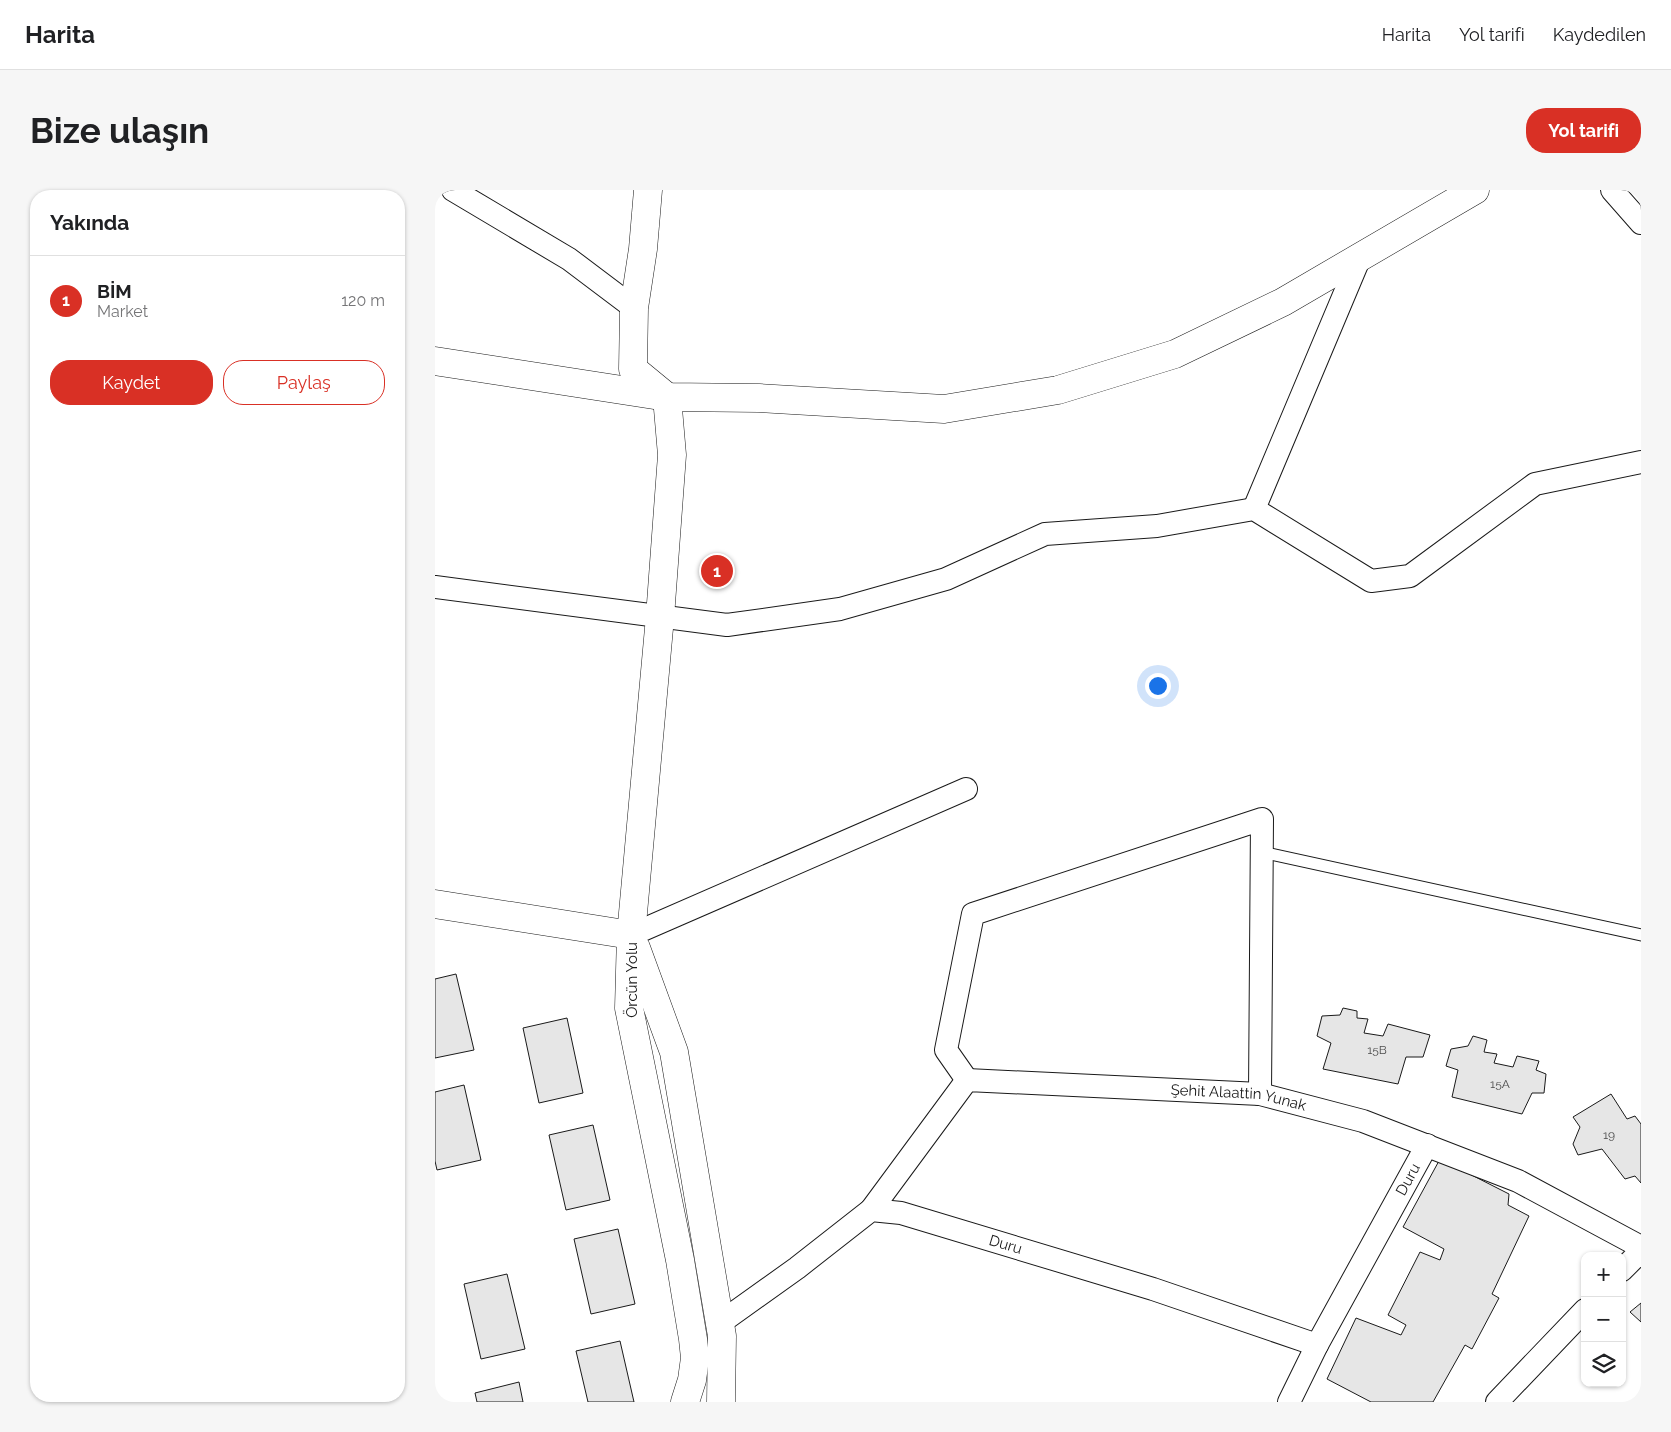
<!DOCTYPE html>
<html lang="tr">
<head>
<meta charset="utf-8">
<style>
  :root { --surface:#fff; --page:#f6f6f6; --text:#202124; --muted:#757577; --line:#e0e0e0; --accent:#d93025 }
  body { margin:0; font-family:Raleway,sans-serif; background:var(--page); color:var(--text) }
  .controls { position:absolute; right:15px; bottom:15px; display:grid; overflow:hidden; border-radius:10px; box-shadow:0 1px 4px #0004 }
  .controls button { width:45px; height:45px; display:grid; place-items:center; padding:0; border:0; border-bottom:1px solid var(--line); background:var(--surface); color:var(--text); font:25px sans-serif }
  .you { position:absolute; left:722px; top:495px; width:18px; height:18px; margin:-12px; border:4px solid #fff; border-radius:50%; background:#1a73e8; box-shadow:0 0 0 8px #1a73e833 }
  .badge { display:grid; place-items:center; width:32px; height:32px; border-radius:50%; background:var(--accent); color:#fff; font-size:16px; font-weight:700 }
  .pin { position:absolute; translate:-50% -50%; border:2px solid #fff; box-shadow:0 1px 5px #0006 }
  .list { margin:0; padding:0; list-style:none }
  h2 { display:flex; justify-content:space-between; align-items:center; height:65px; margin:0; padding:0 20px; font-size:21px }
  h2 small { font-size:16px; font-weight:400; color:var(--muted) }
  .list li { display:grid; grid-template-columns:32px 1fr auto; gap:15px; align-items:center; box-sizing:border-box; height:90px; padding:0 20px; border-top:1px solid var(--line) }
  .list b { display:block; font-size:19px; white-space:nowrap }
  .list p { margin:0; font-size:16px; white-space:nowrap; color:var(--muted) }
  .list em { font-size:16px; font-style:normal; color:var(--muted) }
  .actions { display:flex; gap:10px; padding:15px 20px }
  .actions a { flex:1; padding:11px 0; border:1px solid var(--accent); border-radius:20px; text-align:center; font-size:18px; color:var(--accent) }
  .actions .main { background:var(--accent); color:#fff }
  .icon { flex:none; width:28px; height:28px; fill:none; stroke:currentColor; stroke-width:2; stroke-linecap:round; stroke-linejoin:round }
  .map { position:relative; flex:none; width:1206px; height:1212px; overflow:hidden; border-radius:20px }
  header { display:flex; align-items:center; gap:30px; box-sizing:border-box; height:70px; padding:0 25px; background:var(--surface); border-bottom:1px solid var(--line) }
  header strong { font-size:24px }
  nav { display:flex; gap:28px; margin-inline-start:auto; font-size:18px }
  .intro { display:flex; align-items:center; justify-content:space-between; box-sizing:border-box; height:120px; padding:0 30px }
  h1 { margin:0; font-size:35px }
  .button { padding:12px 22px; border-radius:20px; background:var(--accent); color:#fff; font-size:18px; font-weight:700 }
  main { display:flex; gap:30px; padding:0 30px }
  aside { flex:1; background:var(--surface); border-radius:20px; box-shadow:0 1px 4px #0004 }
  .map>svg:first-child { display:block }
  .building { fill:#e6e6e6; stroke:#1a1a1a }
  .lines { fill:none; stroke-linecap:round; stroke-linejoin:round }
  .service-casing { stroke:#1a1a1a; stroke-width:13 }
  .minor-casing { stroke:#1a1a1a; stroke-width:24 }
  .tertiary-casing { stroke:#1a1a1a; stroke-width:29 }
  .secondary-casing { stroke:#1a1a1a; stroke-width:29 }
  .service { stroke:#fff; stroke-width:11 }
  .minor { stroke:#fff; stroke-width:22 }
  .tertiary { stroke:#fff; stroke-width:28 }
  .secondary { stroke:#fff; stroke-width:28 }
  .labels { text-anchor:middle; stroke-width:4; stroke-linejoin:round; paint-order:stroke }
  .number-label { font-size:12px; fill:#4d4d4d }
  .street-label { font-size:15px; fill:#1a1a1a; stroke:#fff }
</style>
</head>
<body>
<header>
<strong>Harita</strong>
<nav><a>Harita</a><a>Yol tarifi</a><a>Kaydedilen</a></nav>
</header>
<div class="intro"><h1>Bize ulaşın</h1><a class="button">Yol tarifi</a></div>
<main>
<aside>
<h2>Yakında<small></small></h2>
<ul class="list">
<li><span class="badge">1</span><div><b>BİM</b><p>Market</p></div><em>120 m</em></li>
</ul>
<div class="actions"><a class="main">Kaydet</a><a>Paylaş</a></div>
</aside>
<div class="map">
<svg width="1206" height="1212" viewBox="0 0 1206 1212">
  <rect width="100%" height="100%" fill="#fff"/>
  <g class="building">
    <path d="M 21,784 L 39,860 L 0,868 L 0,789 Z"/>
    <path d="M 908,818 L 922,821 L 922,828 L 933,829 L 929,843 L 948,846 L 953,834 L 995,845 L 988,867 L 971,867 L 963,894 L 888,879 L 896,853 L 882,846 L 887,826 L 905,825 Z"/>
    <path d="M 132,828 L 148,903 L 104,913 L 88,838 Z"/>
    <path d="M 1038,846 L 1052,850 L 1049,862 L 1062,864 L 1059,873 L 1078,877 L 1082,866 L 1104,871 L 1101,880 L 1111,884 L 1109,903 L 1097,903 L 1087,924 L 1017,907 L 1023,880 L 1011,876 L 1016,859 L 1033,856 Z"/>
    <path d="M 29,895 L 46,970 L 2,980 L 0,971 L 0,902 Z"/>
    <path d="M 1176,904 L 1192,929 L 1200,926 L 1206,934 L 1206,993 L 1200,986 L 1190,989 L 1167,959 L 1143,965 L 1138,954 L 1145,937 L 1138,927 Z"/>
    <path d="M 158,935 L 175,1010 L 131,1020 L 114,945 Z"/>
    <path d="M 1005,969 L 1074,1004 L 1073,1015 L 1094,1026 L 1057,1104 L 1064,1108 L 1037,1159 L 1030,1155 L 998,1212 L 936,1212 L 892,1189 L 921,1128 L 966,1145 L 971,1135 L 953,1125 L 985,1062 L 1005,1070 L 1009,1059 L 968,1037 Z"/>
    <path d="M 183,1039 L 200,1114 L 156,1124 L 139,1049 Z"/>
    <path d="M 72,1084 L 90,1159 L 46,1169 L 29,1094 Z"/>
    <path d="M 1206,1113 L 1206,1132 L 1195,1122 Z"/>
    <path d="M 185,1151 L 199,1212 L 153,1212 L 141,1161 Z"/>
    <path d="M 84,1192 L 88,1212 L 42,1212 L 40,1203 Z"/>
  </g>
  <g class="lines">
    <g class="service-casing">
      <path id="service" d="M 826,662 L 1206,745"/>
    </g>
    <g class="minor-casing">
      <g id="minor">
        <path d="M 18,0 L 134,69 L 199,118"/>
        <path d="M 1177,0 L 1206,33"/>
        <path d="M 819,319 L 925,67"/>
        <path d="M 0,397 L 292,435 L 405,419 L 511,389 L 610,344 L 722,336 L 819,319 L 936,391 L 975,386 L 1100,294 L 1206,272"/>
        <path d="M 196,745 L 531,599"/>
        <path d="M 532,890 L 511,860 L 538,724 L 827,629 L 825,904"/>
        <path id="s1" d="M 436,1020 L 532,890 L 825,904 L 928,931 L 1083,991 L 1206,1057"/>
        <path d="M 1187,1080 L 1206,1061"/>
        <path id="s2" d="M 285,1133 L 362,1078 L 436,1020 L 466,1023 L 718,1099 L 882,1155 L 854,1212"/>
        <path id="s3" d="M 882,1155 L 992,955"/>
        <path d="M 1062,1212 L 1150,1120"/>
      </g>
    </g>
    <g class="tertiary-casing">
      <g id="tertiary">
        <path d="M 213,0 L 208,59 L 199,118 L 198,179 L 232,207"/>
        <path d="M 0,171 L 232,207 L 324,208 L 509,219 L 623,200 L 740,164 L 848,112 L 1040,0"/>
        <path d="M 0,714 L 196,745"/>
      </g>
    </g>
    <g class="secondary-casing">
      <g id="secondary">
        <path d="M 232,207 L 237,265 L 225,427 L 196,745 L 194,818 L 245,1070 L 258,1149 L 260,1168 L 257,1190 L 250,1212"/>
        <path d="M 201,758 L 239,862 L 287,1146 L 286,1212"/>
      </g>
    </g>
    <use href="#service" class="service"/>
    <use href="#minor" class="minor"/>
    <use href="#tertiary" class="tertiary"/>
    <use href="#secondary" class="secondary"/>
  </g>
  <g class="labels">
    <g class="number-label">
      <text x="942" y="864">15B</text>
      <text x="1065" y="898">15A</text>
      <text x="1174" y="949">19</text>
    </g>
    <g class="street-label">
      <text transform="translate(197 790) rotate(-90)" y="5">Örcün Yolu</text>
      <text dy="5" stroke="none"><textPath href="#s1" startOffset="434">Şehit Alaattin Yunak</textPath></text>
      <text dy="5" stroke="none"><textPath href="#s3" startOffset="189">Duru</textPath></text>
      <text dy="5" stroke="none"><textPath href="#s2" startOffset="328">Duru</textPath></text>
    </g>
  </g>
</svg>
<div class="controls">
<button>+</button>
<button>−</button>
<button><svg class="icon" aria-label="layers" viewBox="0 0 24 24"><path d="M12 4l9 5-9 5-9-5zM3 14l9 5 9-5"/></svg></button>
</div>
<div class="you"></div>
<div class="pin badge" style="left:282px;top:381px">1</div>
</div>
</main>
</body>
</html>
